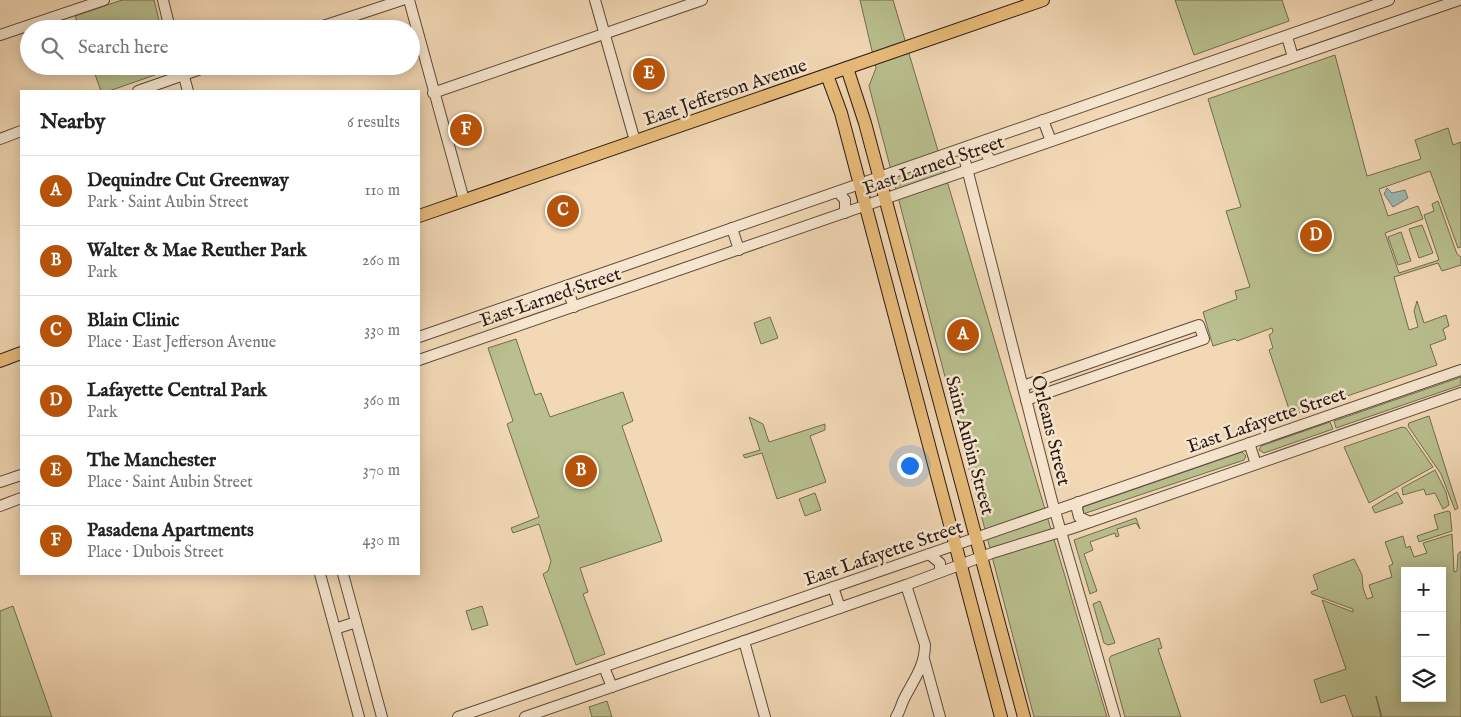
<!DOCTYPE html>
<html lang="en">
<head>
<meta charset="utf-8">
<style>
  :root { --surface:#fff; --page:#f6f6f6; --text:#222; --muted:#767676; --line:#e0e0e0; --accent:#b45309 }
  body { margin:0; font-family:"IM FELL English",serif; background:var(--page); color:var(--text) }
  .controls { position:absolute; right:15px; bottom:15px; display:grid; overflow:hidden; border-radius:0px; box-shadow:0 2px 12px #0003 }
  .controls button { width:45px; height:45px; display:grid; place-items:center; padding:0; border:0; border-bottom:1px solid var(--line); background:var(--surface); color:var(--text); font:25px sans-serif }
  .you { position:absolute; left:909px; top:465px; width:18px; height:18px; margin:-12px; border:4px solid #fff; border-radius:50%; background:#1a73e8; box-shadow:0 0 0 8px #1a73e833 }
  .badge { display:grid; place-items:center; width:32px; height:32px; border-radius:50%; background:var(--accent); color:#fff; font-size:16px; font-weight:700 }
  .pin { position:absolute; translate:-50% -50%; border:2px solid #fff; box-shadow:0 1px 5px #0006 }
  .list { margin:0; padding:0; list-style:none }
  h2 { display:flex; justify-content:space-between; align-items:center; height:65px; margin:0; padding:0 20px; font-size:21px }
  h2 small { font-size:16px; font-weight:400; color:var(--muted) }
  .list li { display:grid; grid-template-columns:32px 1fr auto; gap:15px; align-items:center; box-sizing:border-box; height:70px; padding:0 20px; border-top:1px solid var(--line) }
  .list b { display:block; font-size:19px; white-space:nowrap }
  .list p { margin:0; font-size:16px; white-space:nowrap; color:var(--muted) }
  .list em { font-size:16px; font-style:normal; color:var(--muted) }
  .icon { flex:none; width:28px; height:28px; fill:none; stroke:currentColor; stroke-width:2; stroke-linecap:round; stroke-linejoin:round }
  .map { position:relative; flex:none; width:1461px; height:717px; overflow:hidden }
  .search { position:absolute; background:var(--surface); box-shadow:0 2px 12px #0003; left:20px; top:20px; width:400px; height:55px; display:flex; align-items:center; gap:12px; box-sizing:border-box; padding:0 18px; border-radius:28px; color:var(--muted); font-size:19px }
  .panel { position:absolute; background:var(--surface); box-shadow:0 2px 12px #0003; left:20px; top:90px; width:400px; height:485px; border-radius:0px }
  .map>svg:first-child { display:block }
  .green { fill:#b9bf8e; stroke:#726c51; fill-rule:evenodd }
  .water { fill:#9cb9b4; stroke:#6e7974 }
  .lines { fill:none; stroke-linecap:round; stroke-linejoin:round }
  .minor-casing { stroke:#5c4a3c; stroke-width:12 }
  .major-casing { stroke:#2a1a14; stroke-width:14 }
  .minor { stroke:#f7e6cf; stroke-width:10 }
  .major { stroke:#e9bc7a; stroke-width:12 }
  .labels { text-anchor:middle; stroke-width:5; stroke-linejoin:round; paint-order:stroke }
  .street-label { font-size:19px; fill:#2a1a14; stroke:#f7e6cf }
</style>
</head>
<body>
<div class="map">
<svg width="1461" height="717" viewBox="0 0 1461 717">
  <rect width="100%" height="100%" fill="#f2d8b5"/>
  <filter id="stains"><feTurbulence type="fractalNoise" baseFrequency=".004" numOctaves="4"/><feColorMatrix values="0 0 0 0 .2 0 0 0 0 .09 0 0 0 0 .02 0 0 0 .5 -.17"/></filter>
  <radialGradient id="worn" r=".72"><stop offset=".6" stop-color="#630" stop-opacity="0"/><stop offset="1" stop-color="#630" stop-opacity=".3"/></radialGradient>
  <g class="green">
    <path d="M 122,0 L 154,0 L 161,29 L 80,29 L 75,16 Z"/>
    <path d="M 860,0 L 893,0 L 1107,717 L 1034,717 L 869,86 L 876,68 Z"/>
    <path d="M 1175,0 L 1282,0 L 1289,21 L 1194,55 Z"/>
    <path d="M 1335,55 L 1367,176 L 1421,159 L 1415,140 L 1448,128 L 1453,145 L 1461,142 L 1461,247 L 1458,248 L 1430,171 L 1379,189 L 1388,216 L 1418,206 L 1423,219 L 1385,233 L 1399,273 L 1439,260 L 1424,215 L 1434,211 L 1432,204 L 1438,201 L 1457,254 L 1461,257 L 1461,265 L 1442,271 L 1438,263 L 1394,277 L 1409,330 L 1418,327 L 1414,311 L 1417,301 L 1424,323 L 1446,315 L 1449,326 L 1443,329 L 1446,339 L 1430,345 L 1437,365 L 1275,421 L 1273,415 L 1289,409 L 1269,350 L 1273,348 L 1269,335 L 1273,332 L 1272,328 L 1237,341 L 1235,339 L 1213,346 L 1203,312 L 1237,299 L 1235,291 L 1250,287 L 1226,211 L 1241,207 L 1208,99 Z"/>
    <path d="M 92,66 L 171,66 L 172,69 L 109,91 L 101,91 Z"/>
    <path d="M 1422,225 L 1433,253 L 1419,258 L 1409,229 Z"/>
    <path d="M 1401,232 L 1411,261 L 1398,265 L 1388,237 Z"/>
    <path d="M 770,317 L 778,338 L 761,344 L 754,323 Z"/>
    <path d="M 516,339 L 535,395 L 541,393 L 550,417 L 623,392 L 633,421 L 622,426 L 662,541 L 580,568 L 588,592 L 583,594 L 605,654 L 576,665 L 543,574 L 548,571 L 551,561 L 539,524 L 513,533 L 511,528 L 539,517 L 507,424 L 513,421 L 488,348 Z"/>
    <path d="M 1461,377 L 1461,385 L 1336,428 L 1334,421 Z"/>
    <path d="M 1429,416 L 1458,508 L 1455,510 L 1441,474 L 1408,426 L 1409,423 Z"/>
    <path d="M 749,417 L 763,424 L 769,442 L 825,424 L 825,430 L 810,436 L 826,482 L 777,499 L 762,453 L 745,458 L 743,455 L 760,450 Z"/>
    <path d="M 1330,422 L 1333,429 L 1264,453 L 1259,450 L 1261,446 Z"/>
    <path d="M 1402,427 L 1406,428 L 1433,467 L 1369,503 L 1344,447 Z"/>
    <path d="M 1242,452 L 1246,456 L 1244,460 L 1083,514 L 1083,507 Z"/>
    <path d="M 1435,470 L 1446,492 L 1449,505 L 1443,509 L 1435,493 L 1426,495 L 1424,489 L 1403,495 L 1402,488 Z"/>
    <path d="M 1397,492 L 1403,503 L 1375,513 L 1372,507 Z"/>
    <path d="M 815,493 L 821,510 L 805,516 L 799,499 Z"/>
    <path d="M 1448,511 L 1450,512 L 1452,531 L 1419,542 L 1417,536 L 1438,529 L 1434,515 Z"/>
    <path d="M 1136,518 L 1140,529 L 1136,523 L 1117,529 L 1119,536 L 1116,537 L 1115,533 L 1090,542 L 1093,550 L 1084,554 L 1097,591 L 1090,594 L 1074,540 Z"/>
    <path d="M 1452,534 L 1454,572 L 1457,571 L 1458,554 L 1461,551 L 1461,717 L 1382,717 L 1376,696 L 1381,717 L 1353,717 L 1345,695 L 1321,703 L 1314,680 L 1346,669 L 1322,600 L 1353,612 L 1353,609 L 1312,594 L 1311,592 L 1318,589 L 1313,575 L 1354,559 L 1362,575 L 1363,588 L 1367,599 L 1373,597 L 1369,585 L 1392,577 L 1389,566 L 1393,564 L 1385,542 L 1403,536 L 1406,548 L 1410,546 L 1414,557 L 1427,553 L 1423,543 ZM 1405,571 L 1442,571 L 1442,698 L 1405,698 Z"/>
    <path d="M 1100,601 L 1115,643 L 1108,645 L 1104,643 L 1093,604 Z"/>
    <path d="M 13,606 L 52,717 L 0,717 L 0,611 Z"/>
    <path d="M 482,606 L 488,625 L 472,630 L 466,611 Z"/>
    <path d="M 1159,638 L 1162,648 L 1158,649 L 1181,717 L 1125,717 L 1109,659 L 1111,656 Z"/>
    <path d="M 607,701 L 612,717 L 592,717 L 589,707 Z"/>
  </g>
  <path class="water" d="M 1387,188 L 1392,193 L 1405,190 L 1408,198 L 1393,207 L 1384,194 Z"/>
  <g class="lines">
    <g class="minor-casing">
      <g id="minor">
        <path d="M 163,0 L 170,29"/>
        <path d="M 409,0 L 464,200"/>
        <path d="M 595,0 L 635,141"/>
        <path d="M 314,29 L 402,0"/>
        <path d="M 0,35 L 104,0"/>
        <path d="M 1287,37 L 1293,57"/>
        <path d="M 181,66 L 188,91"/>
        <path d="M 138,91 L 209,66"/>
        <path d="M 433,93 L 702,0"/>
        <path d="M 1043,120 L 1051,141"/>
        <path d="M 0,139 L 21,131"/>
        <path d="M 987,140 L 984,151 L 992,162"/>
        <path d="M 962,149 L 1052,501 L 1115,717"/>
        <path d="M 838,192 L 845,200 L 845,213"/>
        <path d="M 732,228 L 739,250"/>
        <path d="M 566,286 L 574,307"/>
        <path d="M 419,337 L 1389,0"/>
        <path d="M 419,360 L 1459,0"/>
        <path d="M 1023,386 L 1199,325 L 1204,339 L 1026,400"/>
        <path d="M 1249,443 L 1256,464"/>
        <path d="M 0,482 L 21,475"/>
        <path d="M 1078,502 L 1077,509 L 1079,517 L 1090,522"/>
        <path d="M 0,506 L 21,498"/>
        <path d="M 929,554 L 940,563 L 940,572"/>
        <path d="M 320,574 L 359,717"/>
        <path d="M 343,574 L 382,717"/>
        <path d="M 833,587 L 840,608"/>
        <path d="M 335,629 L 356,622"/>
        <path d="M 744,641 L 765,717"/>
        <path d="M 924,659 L 940,717"/>
        <path d="M 604,667 L 612,687"/>
        <path d="M 458,717 L 1461,370"/>
        <path d="M 525,717 L 906,585 L 992,553 L 1073,528 L 1461,393"/>
        <path d="M 896,717 C 900,711 901,705 904,699 C 913,681 925,666 925,645 L 906,585"/>
      </g>
    </g>
    <g class="major-casing">
      <g id="major">
        <path d="M 847,68 L 865,123 L 1024,717"/>
        <path d="M 827,75 L 841,113 L 1001,717"/>
        <path d="M 419,216 L 1043,0"/>
        <path d="M 0,361 L 21,353"/>
      </g>
    </g>
    <use href="#minor" class="minor"/>
    <use href="#major" class="major"/>
  </g>
  <g class="labels">
    <g class="street-label">
      <text transform="translate(725 91) rotate(-19)" y="7">East Jefferson Avenue</text>
      <text transform="translate(933 164) rotate(-19)" y="7">East Larned Street</text>
      <text transform="translate(550 296) rotate(-19)" y="7">East Larned Street</text>
      <text transform="translate(1266 419) rotate(-19)" y="7">East Lafayette Street</text>
      <text transform="translate(1052 430) rotate(76)" y="7">Orleans Street</text>
      <text transform="translate(971 445) rotate(75)" y="7">Saint Aubin Street</text>
      <text transform="translate(883 552) rotate(-19)" y="7">East Lafayette Street</text>
    </g>
  </g>
  <rect width="100%" height="100%" filter="url(#stains)"/>
  <rect width="100%" height="100%" fill="url(#worn)"/>
</svg>
<div class="controls">
<button>+</button>
<button>−</button>
<button><svg class="icon" aria-label="layers" viewBox="0 0 24 24"><path d="M12 4l9 5-9 5-9-5zM3 14l9 5 9-5"/></svg></button>
</div>
<div class="you"></div>
<div class="pin badge" style="left:963px;top:335px">A</div>
<div class="pin badge" style="left:581px;top:471px">B</div>
<div class="pin badge" style="left:563px;top:211px">C</div>
<div class="pin badge" style="left:1316px;top:236px">D</div>
<div class="pin badge" style="left:649px;top:74px">E</div>
<div class="pin badge" style="left:466px;top:130px">F</div>
<div class="search"><svg class="icon" aria-label="search" viewBox="0 0 24 24"><circle cx="10" cy="10" r="6"/><path d="M15 15l6 6"/></svg>Search here</div>
<section class="panel">
<h2>Nearby<small>6 results</small></h2>
<ul class="list">
<li><span class="badge">A</span><div><b>Dequindre Cut Greenway</b><p>Park · Saint Aubin Street</p></div><em>110 m</em></li>
<li><span class="badge">B</span><div><b>Walter &amp; Mae Reuther Park</b><p>Park</p></div><em>260 m</em></li>
<li><span class="badge">C</span><div><b>Blain Clinic</b><p>Place · East Jefferson Avenue</p></div><em>330 m</em></li>
<li><span class="badge">D</span><div><b>Lafayette Central Park</b><p>Park</p></div><em>360 m</em></li>
<li><span class="badge">E</span><div><b>The Manchester</b><p>Place · Saint Aubin Street</p></div><em>370 m</em></li>
<li><span class="badge">F</span><div><b>Pasadena Apartments</b><p>Place · Dubois Street</p></div><em>430 m</em></li>
</ul>
</section>
</div>
</body>
</html>
